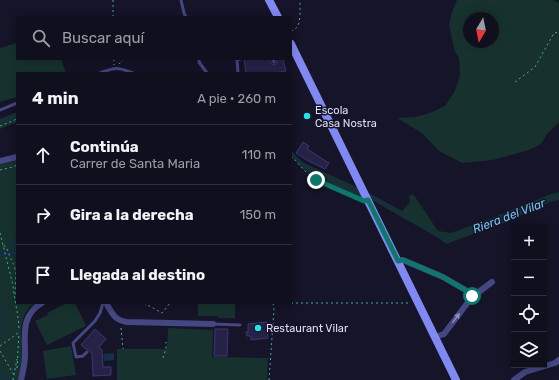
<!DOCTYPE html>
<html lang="es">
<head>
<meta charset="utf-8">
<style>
  :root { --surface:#100f1e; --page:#191827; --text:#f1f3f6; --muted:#9c9ca4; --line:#302f3c }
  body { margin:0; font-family:Rubik,sans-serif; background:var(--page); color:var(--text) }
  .controls { position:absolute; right:12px; bottom:12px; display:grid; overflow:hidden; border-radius:0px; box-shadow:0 2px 10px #0003 }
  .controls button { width:36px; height:36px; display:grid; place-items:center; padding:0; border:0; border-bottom:1px solid var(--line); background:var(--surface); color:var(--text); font:20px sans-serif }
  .compass { position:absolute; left:463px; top:12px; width:36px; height:36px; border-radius:50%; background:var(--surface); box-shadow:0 2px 10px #0003; rotate:190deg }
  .stop { position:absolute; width:12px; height:12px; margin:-9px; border:3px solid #0f766e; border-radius:50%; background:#fff }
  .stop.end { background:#0f766e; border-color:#fff; box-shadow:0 1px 4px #0008 }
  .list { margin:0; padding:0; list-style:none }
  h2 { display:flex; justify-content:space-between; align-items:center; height:52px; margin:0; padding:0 16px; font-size:17px }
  h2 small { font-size:13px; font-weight:400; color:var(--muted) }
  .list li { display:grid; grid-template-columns:26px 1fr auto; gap:12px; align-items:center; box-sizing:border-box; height:60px; padding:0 16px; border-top:1px solid var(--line) }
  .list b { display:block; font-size:15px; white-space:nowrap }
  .list p { margin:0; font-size:13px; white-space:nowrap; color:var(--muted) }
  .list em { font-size:13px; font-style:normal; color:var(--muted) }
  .icon { flex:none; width:22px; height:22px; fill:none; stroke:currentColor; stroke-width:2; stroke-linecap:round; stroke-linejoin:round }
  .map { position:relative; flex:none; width:559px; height:380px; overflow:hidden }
  .search { position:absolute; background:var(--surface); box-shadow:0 2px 10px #0003; left:16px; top:16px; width:276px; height:44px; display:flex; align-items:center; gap:10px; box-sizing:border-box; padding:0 14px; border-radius:0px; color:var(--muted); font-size:15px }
  .panel { position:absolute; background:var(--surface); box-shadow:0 2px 10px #0003; left:16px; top:72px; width:276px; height:232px; border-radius:0px }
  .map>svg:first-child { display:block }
  .green { fill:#17322e; fill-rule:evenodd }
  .water { fill:#152e4b }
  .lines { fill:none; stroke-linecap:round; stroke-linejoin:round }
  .stream { stroke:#152e4b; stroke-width:1.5 }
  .building { fill:#262247; stroke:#3d3671 }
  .path { stroke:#3faf9e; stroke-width:1; stroke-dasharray:2 3; stroke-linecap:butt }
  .service { stroke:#444782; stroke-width:3 }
  .minor { stroke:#444782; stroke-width:6 }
  .secondary { stroke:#8088f1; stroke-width:8 }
  .oneway { fill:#8a8bb8 }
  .route { stroke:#0f766e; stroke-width:5 }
  .poi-dot { fill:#20e4e6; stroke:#151428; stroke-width:1.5 }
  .labels { text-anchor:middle; stroke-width:3; stroke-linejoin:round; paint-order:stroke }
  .poi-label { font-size:11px; fill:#dfdffb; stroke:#151428; text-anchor:start }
  .water-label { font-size:12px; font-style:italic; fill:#78c4f0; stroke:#151428 }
</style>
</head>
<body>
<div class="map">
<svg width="559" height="380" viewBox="0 0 559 380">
  <rect width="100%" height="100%" fill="#151428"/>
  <g class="green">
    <path d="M 457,0 L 553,0 L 559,3 L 559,122 L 547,134 L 541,144 L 529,150 L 492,160 L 462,163 L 439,151 L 422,133 L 397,118 L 415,117 L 430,113 L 445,106 L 455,91 L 460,75 L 459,58 L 455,52 L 449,25 L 452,12 ZM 469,18 L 493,18 L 493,42 L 469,42 Z"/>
    <path d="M 17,43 L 17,59 L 61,59 L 66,73 L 17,73 L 17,97 L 0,102 L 0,48 Z"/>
    <path d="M 17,112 L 17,122 L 0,129 L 0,119 Z"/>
    <path d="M 291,150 L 296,156 L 304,163 L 359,188 L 365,200 L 318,179 L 301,167 L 291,156 Z"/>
    <path d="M 17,161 L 17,229 L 14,241 L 15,250 L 0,253 L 0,164 Z"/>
    <path d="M 559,192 L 559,200 L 550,202 L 506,222 L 446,244 L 440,239 L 372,200 L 369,193 L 402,211 L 410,202 L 409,196 L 413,194 L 438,231 L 451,233 L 482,222 L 551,194 Z"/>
    <path d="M 15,254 L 17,269 L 17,303 L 35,303 C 17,314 22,337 22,355 C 22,363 20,372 19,380 L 0,380 L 0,257 Z"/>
    <path d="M 67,303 L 75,303 L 86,326 L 47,345 L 35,321 L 48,315 L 47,313 Z"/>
    <path d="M 198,303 L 235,303 L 235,318 L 218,318 L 218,316 L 198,316 Z"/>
    <path d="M 168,328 L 213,330 L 212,357 L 268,358 L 267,380 L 117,380 L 117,349 L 167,349 Z"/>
    <path d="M 71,346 L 76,375 L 47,379 L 43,351 Z"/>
  </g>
  <g class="water">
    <path d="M 17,229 L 17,269 L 15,254 L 0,257 L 0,253 L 15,250 L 14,241 Z"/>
    <path d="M 114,353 L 114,360 L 104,361 L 103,354 Z"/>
  </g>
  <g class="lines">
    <g class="stream">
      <path d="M 0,121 L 17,115"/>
      <path d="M 291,152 C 308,173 336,182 360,191"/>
      <path d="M 369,195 L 398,210 L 441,239 L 483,228 L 553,197 L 559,196"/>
      <path d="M 0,299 L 6,318 L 0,333"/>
      <path d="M 0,368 L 2,375 L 2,377 L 0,378"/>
      <path d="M 2,376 L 14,380"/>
    </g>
  </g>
  <g class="building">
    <path d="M 244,59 L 270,59 L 271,63 L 274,65 L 277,63 L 276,59 L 283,59 L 286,71 L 275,73 L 246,73 Z"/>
    <path d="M 303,142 L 309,146 L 307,149 L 329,163 L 325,169 L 305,159 L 296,153 Z"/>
    <path d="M 267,322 L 268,338 L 251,340 L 251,336 L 247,336 L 246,332 L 248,332 L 248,324 Z"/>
    <path d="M 95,329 L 106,339 L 99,347 L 102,350 L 103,367 L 111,367 L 111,375 L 93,376 L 92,354 L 89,350 L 86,349 L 81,345 Z"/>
    <path d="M 215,329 L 228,329 L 227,356 L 214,356 Z"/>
  </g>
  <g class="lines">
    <g class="path">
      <path d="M 113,0 L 113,17"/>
      <path d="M 291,31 C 292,31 297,28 297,27 C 301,23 300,6 300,0"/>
      <path d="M 114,59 L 114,65"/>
      <path d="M 119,64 L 124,59"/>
      <path d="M 515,82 L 535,67 L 554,33 L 559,32"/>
      <path d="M 0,126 L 17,119"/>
      <path d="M 291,156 L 307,173 L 316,180 L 360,199"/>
      <path d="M 0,170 L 13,167 L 17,165"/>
      <path d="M 0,233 L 13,285 C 14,300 19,315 19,330"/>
      <path d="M 4,245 L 7,249 L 10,257 L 14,265 L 16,273 L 15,295 L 14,297"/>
      <path d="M 144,303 L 162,313 L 170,303"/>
      <path d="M 291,303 L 410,303"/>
      <path d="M 121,328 L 123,349"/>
      <path d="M 0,346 L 18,333"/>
      <path d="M 0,351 L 14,375"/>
      <path d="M 163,358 L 166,349 L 166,342"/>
      <path d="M 17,368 L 19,333"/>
      <path d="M 13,380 L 17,359"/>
      <path d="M 269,380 L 274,309 L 273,303"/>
    </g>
    <g class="service">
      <path d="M 181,0 L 184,13 L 186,17"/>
      <path d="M 199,59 L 199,62 L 207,73"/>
      <path d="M 273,59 L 274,62"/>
      <path d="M 100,73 C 116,67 117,67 133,73"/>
      <path d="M 238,73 L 237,60 L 240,59"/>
      <path d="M 0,110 L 17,103"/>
      <path d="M 213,324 L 240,325"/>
      <path d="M 87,352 L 83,356 L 76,357 L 73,343 L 95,321 L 100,313 L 103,303"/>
    </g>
    <g class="minor">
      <path d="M 0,161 L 17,157"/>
      <path d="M 398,261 L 403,260 L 443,277 L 474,295"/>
      <path d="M 106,303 C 112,313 114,320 127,322 L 213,324"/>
      <path d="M 435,337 L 444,334 L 472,297 L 492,282"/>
      <path d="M 21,380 C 23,372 25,363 25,354 C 25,334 21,315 42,303"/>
      <path d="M 514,380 L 525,372 L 555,363 L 559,360"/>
    </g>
    <g class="secondary">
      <path d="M 269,0 L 278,17"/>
      <path d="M 291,44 L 456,380"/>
    </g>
  </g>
  <defs><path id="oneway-solid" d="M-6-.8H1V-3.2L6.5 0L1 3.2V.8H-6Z"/></defs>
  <use class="oneway" href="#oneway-solid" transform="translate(456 318) rotate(-53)"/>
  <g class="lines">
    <path class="route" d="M 316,180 L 364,201 L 368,200 L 398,261 L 403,260 L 443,277 L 474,295 L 472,296"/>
  </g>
  <g class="poi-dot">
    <circle cx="307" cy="116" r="4"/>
    <circle cx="258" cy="328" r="4"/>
  </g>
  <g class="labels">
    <g class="poi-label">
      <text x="315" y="114">Escola<tspan x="315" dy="13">Casa Nostra</tspan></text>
      <text x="266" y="332">Restaurant Vilar</text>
    </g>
    <g class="water-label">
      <text transform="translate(509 216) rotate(-21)" y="4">Riera del Vilar</text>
    </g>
  </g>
</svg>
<div class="controls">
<button>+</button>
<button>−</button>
<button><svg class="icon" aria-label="locate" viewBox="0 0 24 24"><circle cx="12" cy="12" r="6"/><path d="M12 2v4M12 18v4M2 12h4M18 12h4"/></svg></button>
<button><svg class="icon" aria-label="layers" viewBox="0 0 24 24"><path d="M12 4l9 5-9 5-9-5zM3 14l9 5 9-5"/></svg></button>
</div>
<svg class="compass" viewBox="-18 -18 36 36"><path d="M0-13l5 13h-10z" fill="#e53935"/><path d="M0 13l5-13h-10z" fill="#9c9ca4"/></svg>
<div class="stop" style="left:472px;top:296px"></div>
<div class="stop end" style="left:316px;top:180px"></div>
<div class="search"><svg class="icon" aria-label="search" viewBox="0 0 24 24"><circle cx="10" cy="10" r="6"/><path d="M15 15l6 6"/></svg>Buscar aquí</div>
<section class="panel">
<h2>4 min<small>A pie · 260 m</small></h2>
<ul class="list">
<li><svg class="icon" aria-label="ahead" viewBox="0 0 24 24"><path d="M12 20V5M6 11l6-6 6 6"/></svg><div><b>Continúa</b><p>Carrer de Santa Maria</p></div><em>110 m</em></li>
<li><svg class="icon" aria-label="right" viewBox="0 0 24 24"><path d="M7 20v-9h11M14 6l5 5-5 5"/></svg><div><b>Gira a la derecha</b></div><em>150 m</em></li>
<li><svg class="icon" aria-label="arrive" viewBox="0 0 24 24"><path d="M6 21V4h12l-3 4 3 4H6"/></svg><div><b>Llegada al destino</b></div></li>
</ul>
</section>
</div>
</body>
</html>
